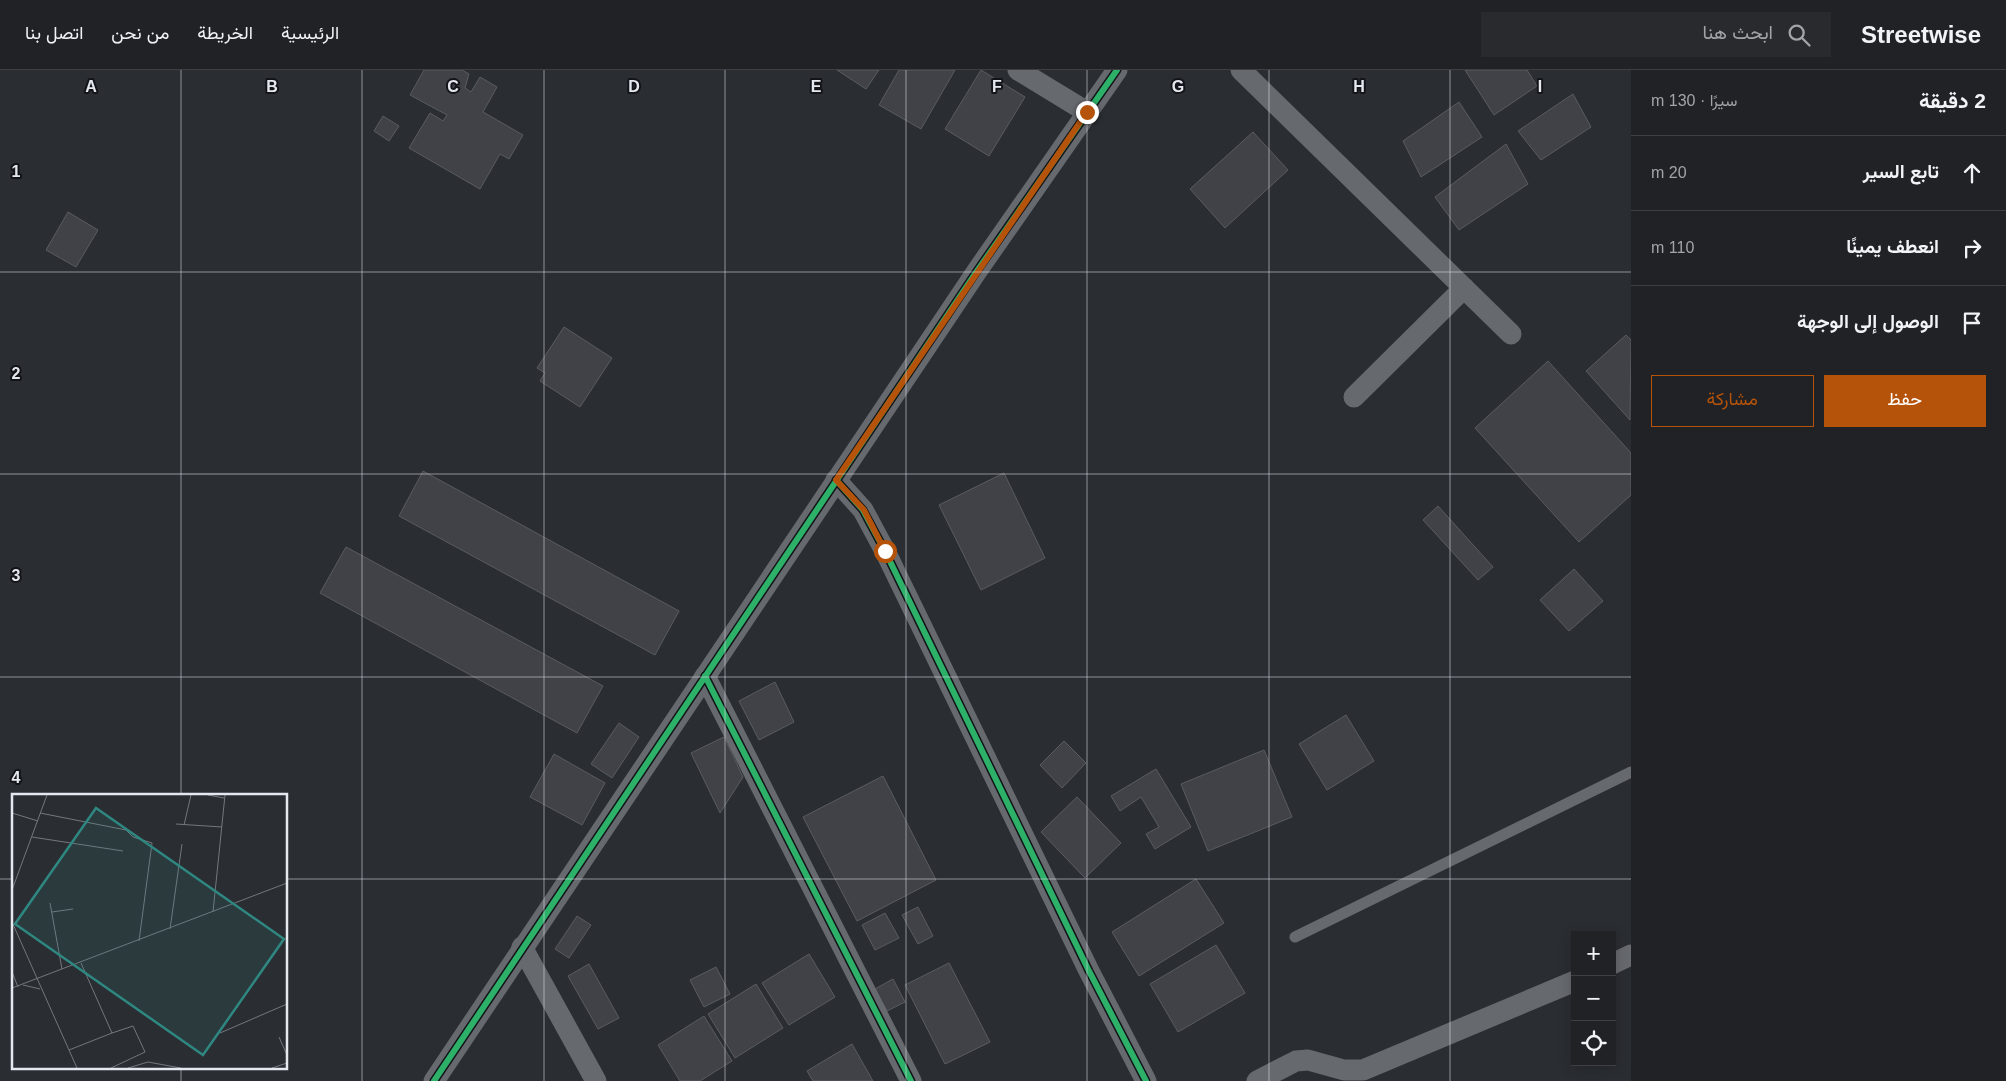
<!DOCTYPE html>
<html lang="ar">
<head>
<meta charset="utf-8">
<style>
  :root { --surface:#202226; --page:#282a2e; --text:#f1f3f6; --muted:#a2a4a7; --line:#3d3f43; --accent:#b45309 }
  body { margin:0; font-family:Arial,Vazirmatn,sans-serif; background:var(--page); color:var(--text); direction:rtl }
  .controls { position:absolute; right:15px; bottom:15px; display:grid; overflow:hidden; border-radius:0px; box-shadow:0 2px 12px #0003 }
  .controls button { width:45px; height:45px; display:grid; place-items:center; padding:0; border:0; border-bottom:1px solid var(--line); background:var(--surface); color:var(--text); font:25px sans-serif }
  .stop { position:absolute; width:15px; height:15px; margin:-11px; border:4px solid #b45309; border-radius:50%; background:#fff }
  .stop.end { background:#b45309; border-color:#fff; box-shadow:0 1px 5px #0008 }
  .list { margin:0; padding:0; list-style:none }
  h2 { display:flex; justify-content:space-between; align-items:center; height:65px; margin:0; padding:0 20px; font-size:21px }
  h2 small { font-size:16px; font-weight:400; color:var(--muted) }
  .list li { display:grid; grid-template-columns:32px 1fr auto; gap:15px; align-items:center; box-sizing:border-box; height:75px; padding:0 20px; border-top:1px solid var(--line) }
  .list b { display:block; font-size:19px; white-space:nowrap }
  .list em { font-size:16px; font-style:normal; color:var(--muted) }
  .actions { display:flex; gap:10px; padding:15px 20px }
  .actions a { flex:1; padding:11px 0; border:1px solid var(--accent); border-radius:0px; text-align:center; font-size:18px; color:var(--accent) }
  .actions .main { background:var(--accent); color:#fff }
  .icon { flex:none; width:28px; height:28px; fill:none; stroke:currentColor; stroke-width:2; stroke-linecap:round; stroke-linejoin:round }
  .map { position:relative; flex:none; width:1631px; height:1011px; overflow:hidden; direction:ltr }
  header { display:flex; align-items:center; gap:30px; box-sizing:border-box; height:70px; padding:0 25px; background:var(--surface); border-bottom:1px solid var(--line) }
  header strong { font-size:24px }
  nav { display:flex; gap:28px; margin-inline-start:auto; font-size:18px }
  .search { width:350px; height:45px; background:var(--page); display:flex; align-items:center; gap:12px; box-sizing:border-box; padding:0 18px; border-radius:0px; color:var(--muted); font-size:19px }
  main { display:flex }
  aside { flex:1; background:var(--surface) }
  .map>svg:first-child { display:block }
  .building { fill:#404247; stroke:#595c60 }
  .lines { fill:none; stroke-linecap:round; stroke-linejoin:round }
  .service { stroke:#66696e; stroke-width:11 }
  .minor { stroke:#66696e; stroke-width:21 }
  .cycleway-casing { stroke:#121419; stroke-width:9 }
  .cycleway { stroke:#2db169; stroke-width:6 }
  .route { stroke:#b45309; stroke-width:6 }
  .grid { fill:none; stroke:#e4e8ef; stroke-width:1; stroke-opacity:0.55 }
  .inset-road { fill:none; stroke:#74787e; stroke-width:1 }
  .view { fill:#2f8781; fill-opacity:0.15; stroke:#2f8781; stroke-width:2.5 }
  .inset-edge { fill:none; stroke:#e4e8ef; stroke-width:2.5 }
  .grid-label { font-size:16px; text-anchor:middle; font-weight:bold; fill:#e4e8ef; stroke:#121419; stroke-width:4; stroke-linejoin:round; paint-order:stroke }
</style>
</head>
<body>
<header>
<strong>Streetwise</strong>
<div class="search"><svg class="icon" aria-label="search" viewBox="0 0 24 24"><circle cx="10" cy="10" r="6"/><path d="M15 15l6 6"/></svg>ابحث هنا</div>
<nav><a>الرئيسية</a><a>الخريطة</a><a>من نحن</a><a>اتصل بنا</a></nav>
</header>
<main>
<aside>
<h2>2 دقيقة<small>سيرًا · 130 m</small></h2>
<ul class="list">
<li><svg class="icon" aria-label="ahead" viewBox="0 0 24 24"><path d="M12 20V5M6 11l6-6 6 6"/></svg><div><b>تابع السير</b></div><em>20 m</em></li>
<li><svg class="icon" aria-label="right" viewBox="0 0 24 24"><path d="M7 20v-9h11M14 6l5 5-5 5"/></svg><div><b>انعطف يمينًا</b></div><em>110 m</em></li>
<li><svg class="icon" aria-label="arrive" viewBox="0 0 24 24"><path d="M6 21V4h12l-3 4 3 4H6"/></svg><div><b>الوصول إلى الوجهة</b></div></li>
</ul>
<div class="actions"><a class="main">حفظ</a><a>مشاركة</a></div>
</aside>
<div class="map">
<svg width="1631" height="1011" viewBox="0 0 1631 1011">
  <rect width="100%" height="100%" fill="#2a2d32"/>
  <g class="building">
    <path d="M 424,0 L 462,0 L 469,4 L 465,18 L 471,22 L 480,7 L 497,17 L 483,42 L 523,65 L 509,89 L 500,84 L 480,119 L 409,78 L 430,43 L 443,51 L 447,45 L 410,25 Z"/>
    <path d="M 837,0 L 879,0 L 866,19 Z"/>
    <path d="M 899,0 L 955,0 L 921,59 L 879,35 Z"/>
    <path d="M 981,0 L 1025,27 L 989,86 L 945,59 Z"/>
    <path d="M 1465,0 L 1527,0 L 1537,16 L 1494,45 Z"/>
    <path d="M 1573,24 L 1591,57 L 1541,90 L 1518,61 Z"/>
    <path d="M 1459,32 L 1482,67 L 1421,107 L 1403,71 Z"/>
    <path d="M 383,46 L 399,56 L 389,71 L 374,61 Z"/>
    <path d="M 1253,62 L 1288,100 L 1225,158 L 1190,119 Z"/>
    <path d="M 1506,74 L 1528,114 L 1459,160 L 1435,127 Z"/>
    <path d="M 68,142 L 98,160 L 76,197 L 46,180 Z"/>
    <path d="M 564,257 L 612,288 L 580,337 L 540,311 L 545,303 L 537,298 Z"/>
    <path d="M 1626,265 L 1631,270 L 1630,350 L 1586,301 Z"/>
    <path d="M 1548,291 L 1631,383 L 1631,425 L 1579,472 L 1475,358 Z"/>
    <path d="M 423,401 L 679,541 L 655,585 L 399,446 Z"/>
    <path d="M 1004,403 L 1045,488 L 981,520 L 939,435 Z"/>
    <path d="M 1438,436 L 1493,497 L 1478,510 L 1423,450 Z"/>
    <path d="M 346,477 L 603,616 L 577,663 L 320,523 Z"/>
    <path d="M 1574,499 L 1603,531 L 1569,561 L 1540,530 Z"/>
    <path d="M 775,612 L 794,652 L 759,670 L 739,631 Z"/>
    <path d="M 1346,645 L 1374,691 L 1327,720 L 1299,674 Z"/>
    <path d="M 619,653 L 639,667 L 612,708 L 591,694 Z"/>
    <path d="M 724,667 L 743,707 L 720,743 L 691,683 Z"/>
    <path d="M 1064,671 L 1086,693 L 1062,718 L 1040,695 Z"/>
    <path d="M 1264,680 L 1292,747 L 1208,781 L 1181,714 Z"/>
    <path d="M 554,684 L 605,713 L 582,755 L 530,727 Z"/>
    <path d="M 1156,699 L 1191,757 L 1155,779 L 1146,764 L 1159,757 L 1141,727 L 1120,741 L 1111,726 Z"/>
    <path d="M 883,706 L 936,810 L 857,851 L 803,747 Z"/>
    <path d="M 1077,727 L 1121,773 L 1085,808 L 1041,762 Z"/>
    <path d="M 1196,809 L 1224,853 L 1139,906 L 1112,862 Z"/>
    <path d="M 918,837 L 933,866 L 918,874 L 902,845 Z"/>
    <path d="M 885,843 L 899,868 L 875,880 L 862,855 Z"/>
    <path d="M 577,846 L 591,855 L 569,888 L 555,879 Z"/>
    <path d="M 1216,875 L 1245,923 L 1178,962 L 1150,914 Z"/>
    <path d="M 809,884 L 835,927 L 789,955 L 762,913 Z"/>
    <path d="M 949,893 L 990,972 L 945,994 L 905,915 Z"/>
    <path d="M 589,894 L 619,948 L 598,959 L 568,906 Z"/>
    <path d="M 716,897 L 730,924 L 704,937 L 690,910 Z"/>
    <path d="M 893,909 L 905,932 L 887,941 L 875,919 Z"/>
    <path d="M 756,914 L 783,958 L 735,988 L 708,944 Z"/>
    <path d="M 704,946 L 732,991 L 700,1011 L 680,1011 L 658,975 Z"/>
    <path d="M 852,974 L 873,1011 L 813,1011 L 807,1001 Z"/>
  </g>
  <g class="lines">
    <path class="service" d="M 1295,867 L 1631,702"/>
    <g class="minor">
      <path d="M 1018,0 L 1087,42"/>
      <path d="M 1241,0 L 1511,264"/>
      <path d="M 1354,327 L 1464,218"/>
      <path d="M 836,410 L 863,440 L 885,481 L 1089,901 L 1146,1011"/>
      <path d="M 705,606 L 911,1011"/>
      <path d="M 522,877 L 596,1011"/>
      <path d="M 1612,894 L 1631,885"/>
      <path d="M 434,1011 L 977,201 L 1117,0"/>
      <path d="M 1257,1011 L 1296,991 L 1308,990 L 1344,1000 L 1363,1000 L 1575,911"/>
    </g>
    <g class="cycleway-casing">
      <g id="cycleway">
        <path d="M 836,410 L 863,440 L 885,481 L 1089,901 L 1146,1011"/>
        <path d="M 705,606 L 911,1011"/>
        <path d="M 434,1011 L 977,201 L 1117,0"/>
      </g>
    </g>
    <use href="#cycleway" class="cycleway"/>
  </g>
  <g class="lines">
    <path class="route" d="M 885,481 L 864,440 L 836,410 L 1087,42"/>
  </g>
  <path class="grid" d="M 181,0 L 181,725M 362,0 L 362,1011M 544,0 L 544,1011M 725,0 L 725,1011M 906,0 L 906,1011M 1087,0 L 1087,1011M 1269,0 L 1269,1011M 1450,0 L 1450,1011M 0,202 L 1631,202M 0,404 L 1631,404M 0,607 L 1631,607M 0,809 L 14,809M 286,809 L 1631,809M 181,997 L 181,1011"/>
  <g transform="translate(12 724)">
    <rect width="275" height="275" fill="#2a2d32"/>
    <path class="inset-road" d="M 196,1 L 212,4M 0,19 L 26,27M 28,19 L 114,36 L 121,43 L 140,49 L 127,147M 164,30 L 210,33M 172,31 L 179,1M 20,43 L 111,57M 0,96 L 35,1M 38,109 L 50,175M 40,118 L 61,115M 201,118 L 213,1M 0,128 L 65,274M 158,135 L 170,50M 0,178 L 6,193M 11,191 L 28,195M 0,194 L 275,89M 208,239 L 275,210M 267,243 L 275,261M 57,256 L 100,239 L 69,169M 99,274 L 133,258 L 121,232 L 100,239M 116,274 L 136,268 L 169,274M 260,274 L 275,269"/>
    <path class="view" d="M 84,14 L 272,145 L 191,261 L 3,130 Z"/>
    <rect width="275" height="275" class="inset-edge"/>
  </g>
  <g class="grid-label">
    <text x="91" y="22">A</text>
    <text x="272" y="22">B</text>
    <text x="453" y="22">C</text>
    <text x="634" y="22">D</text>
    <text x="816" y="22">E</text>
    <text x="997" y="22">F</text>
    <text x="1178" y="22">G</text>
    <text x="1359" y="22">H</text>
    <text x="1540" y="22">I</text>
    <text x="16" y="107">1</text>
    <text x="16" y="309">2</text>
    <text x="16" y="511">3</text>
    <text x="16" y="713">4</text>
  </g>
</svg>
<div class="controls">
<button>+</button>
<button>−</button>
<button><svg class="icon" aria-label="locate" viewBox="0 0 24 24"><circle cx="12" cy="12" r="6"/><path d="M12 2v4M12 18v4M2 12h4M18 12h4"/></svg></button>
</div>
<div class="stop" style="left:885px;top:481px"></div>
<div class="stop end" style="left:1087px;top:42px"></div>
</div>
</main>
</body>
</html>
